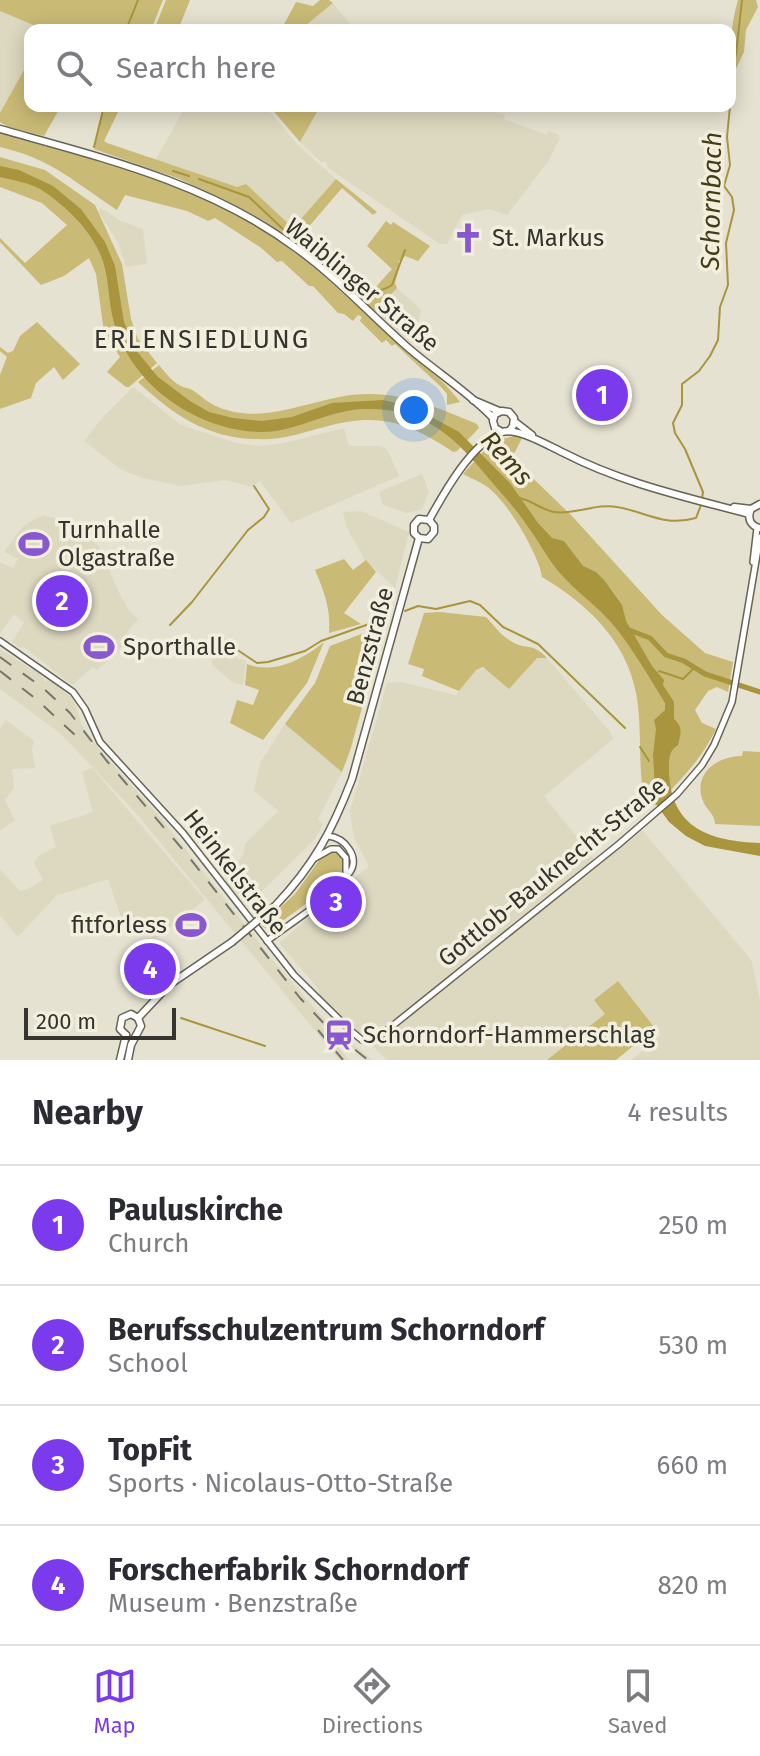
<!DOCTYPE html>
<html lang="en">
<head>
<meta charset="utf-8">
<style>
  :root { --surface:#fff; --page:#f7f7f7; --text:#2b2b33; --muted:#7c7c81; --line:#e1e1e2; --accent:#7c3aed }
  body { margin:0; font-family:"Fira Sans",sans-serif; background:var(--page); color:var(--text) }
  .scale { position:absolute; left:24px; bottom:20px; width:152px; box-sizing:border-box; padding-left:8px; border:4px solid #36342e; border-top:0; font-size:22px; line-height:28px; white-space:nowrap; color:#36342e; -webkit-text-stroke:6px #f2efde; paint-order:stroke }
  .you { position:absolute; left:414px; top:410px; width:28px; height:28px; margin:-20px; border:6px solid #fff; border-radius:50%; background:#1a73e8; box-shadow:0 0 0 12px #1a73e833 }
  .badge { display:grid; place-items:center; width:52px; height:52px; border-radius:50%; background:var(--accent); color:#fff; font-size:26px; font-weight:700 }
  .pin { position:absolute; translate:-50% -50%; border:4px solid #fff; box-shadow:0 2px 8px #0006 }
  .list { margin:0; padding:0; list-style:none }
  h2 { display:flex; justify-content:space-between; align-items:center; height:104px; margin:0; padding:0 32px; font-size:34px }
  h2 small { font-size:26px; font-weight:400; color:var(--muted) }
  .list li { display:grid; grid-template-columns:52px 1fr auto; gap:24px; align-items:center; box-sizing:border-box; height:120px; padding:0 32px; border-top:2px solid var(--line) }
  .list b { display:block; font-size:30px; white-space:nowrap }
  .list p { margin:0; font-size:26px; white-space:nowrap; color:var(--muted) }
  .list em { font-size:26px; font-style:normal; color:var(--muted) }
  .icon { flex:none; width:44px; height:44px; fill:none; stroke:currentColor; stroke-width:2; stroke-linecap:round; stroke-linejoin:round }
  .map { position:relative; flex:none; width:760px; height:1060px; overflow:hidden }
  .search { position:absolute; background:var(--surface); box-shadow:0 4px 20px #0003; left:24px; right:24px; top:24px; height:88px; display:flex; align-items:center; gap:20px; box-sizing:border-box; padding:0 28px; border-radius:16px; color:var(--muted); font-size:30px }
  .sheet { height:584px; background:var(--surface) }
  nav { display:flex; justify-content:space-around; align-items:center; box-sizing:border-box; height:112px; border-top:2px solid var(--line); background:var(--surface); font-size:22px; color:var(--muted) }
  nav a { display:grid; justify-items:center; gap:4px }
  nav .on { color:var(--accent) }
  .map>svg:first-child { display:block }
  .built { fill:#ddd8c0 }
  .green { fill:#c9ba76 }
  .water { fill:#a8953d }
  .lines { fill:none; stroke-linecap:round; stroke-linejoin:round }
  .stream { stroke:#a8953d; stroke-width:2 }
  .canal { stroke:#a8953d; stroke-width:5 }
  .tertiary-casing { stroke:#676455; stroke-width:8 }
  .secondary-casing { stroke:#676455; stroke-width:9 }
  .tertiary { stroke:#fff; stroke-width:5 }
  .secondary { stroke:#fff; stroke-width:6 }
  .rail { stroke:#77746a; stroke-width:2; stroke-dasharray:14 14; stroke-linecap:butt }
  .secondary-bridge-casing { stroke:#676455; stroke-width:9; stroke-linecap:butt }
  .secondary-bridge { stroke:#fff; stroke-width:6 }
  .labels { text-anchor:middle; stroke-width:7; stroke-linejoin:round; paint-order:stroke }
  .poi-label { font-size:24px; fill:#36342e; stroke:#f2efde; text-anchor:start }
  .street-label { font-size:24px; fill:#36342e; stroke:#f2efde }
  .water-label { font-size:26px; font-style:italic; fill:#443c16; stroke:#f2efde }
  .neighbourhood-label { font-size:26px; letter-spacing:2px; fill:#36342e; stroke:#f2efde }
</style>
</head>
<body>
<div class="map">
<svg width="760" height="1060" viewBox="0 0 760 1060">
  <rect width="100%" height="100%" fill="#e5e2d1"/>
  <g class="built">
    <path d="M 333,3 L 355,30 L 300,30 Z"/>
    <path d="M 0,11 L 45,30 L 30,30 L 30,59 L 0,113 Z"/>
    <path d="M 186,106 L 265,106 L 298,145 L 336,179 L 293,228 L 246,184 L 237,187 L 155,161 Z"/>
    <path d="M 303,106 L 475,106 L 505,115 L 504,119 L 547,135 L 548,131 L 557,134 L 560,138 L 549,160 L 507,215 L 489,209 L 462,215 L 447,244 L 440,244 L 328,168 L 326,162 L 321,162 L 300,142 L 317,112 Z"/>
    <path d="M 101,208 L 121,221 L 143,229 L 147,264 L 126,267 L 118,242 L 98,211 Z"/>
    <path d="M 397,288 L 421,310 L 414,341 L 411,343 L 375,311 Z"/>
    <path d="M 133,387 L 181,425 L 236,443 L 260,446 L 284,443 L 344,428 L 349,446 L 378,446 L 387,449 L 399,476 L 291,523 L 260,481 L 252,487 L 225,480 L 181,486 L 143,478 L 122,470 L 84,441 L 103,417 Z"/>
    <path d="M 422,474 L 429,492 L 422,509 L 407,513 L 383,505 L 379,492 Z"/>
    <path d="M 361,511 L 409,532 L 395,588 L 365,560 L 347,528 L 343,512 Z"/>
    <path d="M 43,515 L 67,522 L 99,546 L 120,595 L 130,612 L 138,619 L 127,632 L 131,638 L 97,670 L 93,667 L 72,685 L 23,646 L 21,648 L 12,642 L 24,623 L 14,614 L 0,634 L 0,562 L 13,568 L 18,559 L 4,552 L 23,526 Z"/>
    <path d="M 219,638 L 233,640 L 232,646 L 238,647 L 237,659 L 246,660 L 243,685 L 232,682 L 212,665 L 212,650 Z"/>
    <path d="M 0,649 L 40,674 L 45,682 L 49,679 L 70,696 L 75,703 L 82,725 L 101,751 L 164,822 L 283,973 L 326,1021 L 372,1060 L 365,1060 L 319,1023 L 349,1060 L 339,1060 L 136,813 L 60,733 L 0,689 Z"/>
    <path d="M 537,658 L 547,658 L 611,733 L 613,739 L 544,796 L 599,865 L 642,830 L 748,956 L 752,962 L 760,1001 L 760,1060 L 631,1060 L 661,1035 L 618,981 L 606,1014 L 547,1060 L 387,1060 L 320,995 L 317,987 L 279,943 L 369,866 L 354,838 L 350,811 L 387,683 L 400,682 L 456,695 L 476,670 Z"/>
    <path d="M 6,720 L 34,741 L 32,749 L 35,768 L 12,769 L 14,788 L 5,800 L 15,820 L 0,831 L 0,729 Z"/>
    <path d="M 285,724 L 342,772 L 318,819 L 323,824 L 315,839 L 247,906 L 227,884 L 226,878 L 243,855 L 245,844 L 278,811 L 254,791 L 260,763 Z"/>
    <path d="M 92,768 L 205,900 L 155,939 L 143,931 L 139,916 L 122,920 L 108,879 L 56,896 L 18,937 L 0,915 L 0,869 L 20,891 L 28,889 L 43,880 L 34,863 L 38,856 L 56,847 L 50,826 L 93,812 L 82,772 Z"/>
  </g>
  <g class="green">
    <path d="M 0,0 L 163,0 L 151,30 L 45,30 L 0,11 Z"/>
    <path d="M 166,0 L 190,0 L 178,30 L 154,30 Z"/>
    <path d="M 320,0 L 329,0 L 333,3 L 300,30 L 281,30 L 296,2 L 313,6 Z"/>
    <path d="M 738,0 L 756,0 L 758,7 L 746,30 L 744,52 L 734,73 L 730,71 C 730,48 731,23 738,0 Z"/>
    <path d="M 30,59 L 30,106 L 61,106 L 44,136 L 8,127 L 0,122 L 0,113 Z"/>
    <path d="M 104,106 L 121,106 L 104,141 L 107,143 L 237,187 L 246,184 L 293,228 L 336,179 L 377,212 L 373,215 L 342,188 L 306,230 L 374,289 L 392,269 L 367,246 L 386,221 L 391,225 L 393,222 L 430,246 L 418,261 L 405,256 L 401,261 L 398,261 L 400,264 L 395,283 L 397,288 L 375,311 L 308,251 L 263,220 L 180,179 L 94,149 Z"/>
    <path d="M 269,106 L 303,106 L 317,112 L 300,142 Z"/>
    <path d="M 0,134 C 86,158 175,178 253,224 C 301,252 344,294 385,332 C 409,354 442,377 460,402 L 447,405 L 447,394 L 441,387 L 395,344 L 392,346 L 386,340 L 382,343 L 360,321 L 362,317 L 358,315 L 353,321 L 344,314 L 338,313 L 313,286 L 309,286 L 282,261 L 277,262 L 260,247 L 215,218 L 208,221 L 187,211 L 125,195 L 117,210 C 74,182 52,159 0,147 Z"/>
    <path d="M 0,157 L 45,170 L 95,205 L 122,264 L 131,319 L 138,339 L 157,363 L 129,387 L 126,387 L 107,372 L 120,357 L 104,332 L 96,274 L 89,258 L 64,276 L 41,285 L 0,242 L 0,238 L 25,263 L 67,225 L 42,203 L 0,187 Z"/>
    <path d="M 37,322 L 80,364 L 63,380 L 54,367 L 36,383 L 31,398 L 0,409 L 0,375 L 7,357 L 0,351 L 0,347 L 8,353 L 13,351 L 20,336 Z"/>
    <path d="M 159,365 C 165,372 172,382 181,386 C 184,388 189,388 192,390 C 201,395 207,403 218,407 C 268,428 319,393 370,394 C 408,394 443,410 477,424 L 479,428 L 457,451 L 453,452 C 408,422 378,412 325,427 C 307,431 289,438 271,439 C 213,442 178,419 138,382 Z"/>
    <path d="M 515,436 L 522,438 L 512,458 L 572,516 L 662,615 L 705,653 L 733,662 L 728,692 L 717,687 L 708,691 L 695,710 L 702,723 L 716,729 C 701,760 680,781 656,805 L 645,803 C 637,767 643,729 636,693 C 626,640 586,603 542,577 C 539,555 509,505 491,490 C 484,483 472,479 463,474 L 493,441 Z"/>
    <path d="M 344,559 L 353,570 L 366,560 L 376,572 L 344,613 L 361,624 L 329,633 C 331,609 324,591 315,570 Z"/>
    <path d="M 440,612 L 486,617 C 495,626 500,635 511,641 C 526,651 531,641 547,658 L 537,658 L 509,689 L 483,667 L 476,670 L 459,691 L 422,676 L 424,669 L 408,664 L 424,613 Z"/>
    <path d="M 385,625 L 350,751 L 342,772 L 285,724 L 315,683 L 330,646 Z"/>
    <path d="M 324,642 L 307,683 L 263,740 L 230,723 L 237,700 L 253,705 L 259,690 L 245,685 L 247,664 C 273,675 304,659 324,642 Z"/>
    <path d="M 743,751 L 760,752 L 760,826 L 715,824 C 715,814 707,811 703,801 C 692,773 718,756 742,756 Z"/>
    <path d="M 330,852 L 339,854 L 344,865 L 341,876 L 334,883 L 277,925 L 265,928 L 261,926 L 295,894 L 320,859 Z"/>
    <path d="M 618,981 L 655,1028 L 616,1060 L 547,1060 L 605,1014 L 594,1000 Z"/>
  </g>
  <path class="water" d="M 0,166 L 19,170 L 53,186 L 81,209 L 105,242 L 115,266 L 124,322 L 135,349 L 158,377 L 190,401 L 209,412 L 233,418 L 262,421 L 292,417 L 332,403 L 383,400 L 413,407 L 459,432 L 510,483 L 538,523 L 552,538 L 564,541 L 583,566 L 596,572 L 604,580 L 622,605 L 626,621 L 652,666 L 664,680 L 663,685 L 674,702 L 674,719 C 683,727 681,733 678,745 C 668,751 669,760 669,772 C 671,829 711,841 760,843 L 760,856 L 705,846 L 686,836 L 669,822 L 656,804 L 653,755 L 656,729 L 654,720 L 665,710 L 665,703 C 649,677 634,651 615,627 C 599,607 576,592 559,572 C 547,558 539,541 528,527 C 517,510 503,495 490,480 C 454,436 426,408 364,409 C 333,410 306,426 276,431 C 239,436 197,421 168,399 C 139,378 117,345 111,309 C 108,291 108,273 101,256 C 91,230 64,204 40,189 C 29,183 13,180 0,177 Z"/>
  <g class="lines">
    <g class="stream">
      <path d="M 126,30 L 138,0"/>
      <path d="M 731,104 L 735,96 L 731,70 L 736,54 L 742,0"/>
      <path d="M 94,147 L 104,106"/>
      <path d="M 173,171 L 189,176"/>
      <path d="M 199,179 L 249,197 L 286,232 L 299,240"/>
      <path d="M 309,246 C 340,262 355,308 392,285 L 405,250"/>
      <path d="M 519,498 C 532,500 541,510 554,512 C 576,515 596,503 617,507 C 647,512 663,527 696,518 L 701,505"/>
      <path d="M 702,499 L 703,492 L 685,449 L 675,433 L 673,423 L 682,405 L 682,384 L 699,371 L 710,356 L 718,340 L 720,307 L 728,285 L 726,243 L 734,210 L 732,197 L 724,186 L 730,165 L 727,137 L 730,106"/>
      <path d="M 405,611 L 418,606 L 436,609 L 470,601 L 480,605 L 503,627 L 538,644 L 625,728"/>
      <path d="M 170,625 L 192,602 L 248,530 L 264,517 L 269,509 L 254,486"/>
      <path d="M 174,638 L 198,645"/>
      <path d="M 236,649 L 257,663 L 268,662 L 305,651 L 321,641 L 386,618"/>
      <path d="M 659,671 L 683,679 L 695,667"/>
      <path d="M 640,747 L 649,761"/>
      <path d="M 181,1018 L 265,1046"/>
    </g>
    <path class="canal" d="M 629,630 L 650,638 L 666,655 L 684,661 L 705,674 L 760,692"/>
    <g class="tertiary-casing">
      <g id="tertiary">
        <path d="M 753,562 L 757,528"/>
        <path d="M 0,641 L 73,692 L 85,709 L 100,742 L 183,833 L 294,975 L 350,1030 L 362,1040 L 369,1042 L 381,1035 L 619,844 L 677,794 L 702,765 L 714,745 L 732,702 L 760,537"/>
        <path d="M 315,858 L 331,849 L 338,849 L 346,858 L 346,875"/>
        <path d="M 267,941 C 289,924 336,895 350,872 C 355,865 354,856 349,849 C 344,841 337,837 328,836"/>
      </g>
    </g>
    <g class="secondary-casing">
      <g id="secondary">
        <path d="M 0,129 C 103,158 209,183 296,248 C 335,276 369,313 405,345 C 432,369 470,393 493,418"/>
        <path d="M 473,400 L 499,411"/>
        <path d="M 514,421 L 532,435"/>
        <path d="M 502,432 L 495,428 L 493,421 L 495,414 L 502,411 L 509,412 L 514,418 L 513,426 L 509,431"/>
        <path d="M 760,504 L 751,509 C 747,518 750,526 760,528"/>
        <path d="M 734,507 L 751,509"/>
        <path d="M 429,520 C 444,493 472,442 502,432 C 517,427 549,446 564,453 C 622,483 686,497 749,514"/>
        <path d="M 419,538 L 428,539 L 434,532 L 434,526 L 429,520"/>
        <path d="M 275,906 C 314,865 332,831 352,779 L 419,538 L 414,533 L 414,525 L 419,519 L 429,520"/>
        <path d="M 138,1018 L 169,985 L 232,942"/>
        <path d="M 126,1035 L 120,1029 L 122,1018 L 131,1014 L 138,1018"/>
        <path d="M 120,1060 L 126,1035"/>
        <path d="M 128,1060 L 131,1045 L 141,1026 L 138,1018"/>
      </g>
    </g>
    <use href="#tertiary" class="tertiary"/>
    <use href="#secondary" class="secondary"/>
    <g class="rail">
      <path d="M 0,657 L 43,688 L 70,713 L 106,760 L 184,851 L 300,998 L 330,1030 L 368,1060"/>
      <path d="M 0,671 L 36,699 L 76,736"/>
      <path d="M 318,1030 L 343,1060"/>
    </g>
    <g class="secondary-bridge-casing">
      <path id="secondary-bridge" d="M 232,942 L 275,906"/>
    </g>
    <use href="#secondary-bridge" class="secondary-bridge"/>
  </g>
  <defs>
    <g id="church-bare" transform="scale(2.4)"><path d="M-1.2-6h2.4v3.5h3.3v2.4h-3.3V6h-2.4V-.1h-3.3v-2.4h3.3Z" fill="#8957d0" stroke="#f2efde" stroke-width="2.5" paint-order="stroke"/></g>
    <g id="stadium-bare" transform="scale(2.4)"><path d="M0-5a6.5 5 0 1 0 0 10a6.5 5 0 1 0 0-10ZM-3.5-1.8h7v3.6h-7Z" fill="#8957d0" stroke="#f2efde" stroke-width="2.5" paint-order="stroke"/></g>
    <g id="station-bare" transform="scale(2.4)"><path d="M-3-6H3Q5-6 5-4V2Q5 4 3 4L4.5 6H3L1.5 4h-3L-3 6H-4.5L-3 4Q-5 4-5 2V-4Q-5-6-3-6ZM-3.5-4v3h7v-3ZM-3.5 1v1.5H-2V1ZM2 1v1.5H3.5V1Z" fill="#8957d0" stroke="#f2efde" stroke-width="2.5" paint-order="stroke"/></g>
  </defs>
  <g fill-rule="evenodd">
    <use href="#church-bare" x="468" y="238"/>
    <use href="#stadium-bare" x="34" y="544"/>
    <use href="#stadium-bare" x="99" y="647"/>
    <use href="#stadium-bare" x="191" y="925"/>
    <use href="#station-bare" x="339" y="1035"/>
  </g>
  <g class="labels">
    <g class="poi-label">
      <text x="492" y="246">St. Markus</text>
      <text x="58" y="538">Turnhalle<tspan x="58" dy="28">Olgastraße</tspan></text>
      <text x="123" y="655">Sporthalle</text>
      <text x="167" y="933" text-anchor="end">fitforless</text>
      <text x="363" y="1043">Schorndorf-Hammerschlag</text>
    </g>
    <g class="street-label">
      <text transform="translate(362 285) rotate(40)" y="8">Waiblinger Straße</text>
      <text transform="translate(370 646) rotate(-75)" y="8">Benzstraße</text>
      <text transform="translate(235 872) rotate(52)" y="8">Heinkelstraße</text>
      <text transform="translate(552 872) rotate(-39)" y="8">Gottlob-Bauknecht-Straße</text>
    </g>
    <g class="water-label">
      <text transform="translate(711 201) rotate(-89)" y="9">Schornbach</text>
      <text transform="translate(507 458) rotate(48)" y="9">Rems</text>
    </g>
    <g class="neighbourhood-label">
      <text x="202" y="348">ERLENSIEDLUNG</text>
    </g>
  </g>
</svg>
<div class="scale">200 m</div>
<div class="you"></div>
<div class="pin badge" style="left:602px;top:395px">1</div>
<div class="pin badge" style="left:62px;top:601px">2</div>
<div class="pin badge" style="left:336px;top:902px">3</div>
<div class="pin badge" style="left:150px;top:969px">4</div>
<div class="search"><svg class="icon" aria-label="search" viewBox="0 0 24 24"><circle cx="10" cy="10" r="6"/><path d="M15 15l6 6"/></svg>Search here</div>
</div>
<section class="sheet">
<h2>Nearby<small>4 results</small></h2>
<ul class="list">
<li><span class="badge">1</span><div><b>Pauluskirche</b><p>Church</p></div><em>250 m</em></li>
<li><span class="badge">2</span><div><b>Berufsschulzentrum Schorndorf</b><p>School</p></div><em>530 m</em></li>
<li><span class="badge">3</span><div><b>TopFit</b><p>Sports · Nicolaus-Otto-Straße</p></div><em>660 m</em></li>
<li><span class="badge">4</span><div><b>Forscherfabrik Schorndorf</b><p>Museum · Benzstraße</p></div><em>820 m</em></li>
</ul>
</section>
<nav>
<a class="on"><svg class="icon" aria-label="map" viewBox="0 0 24 24"><path d="M3 6l6-2 6 2 6-2v14l-6 2-6-2-6 2zM9 4v14M15 6v14"/></svg>Map</a>
<a><svg class="icon" aria-label="directions" viewBox="0 0 24 24"><path d="M12 3l9 9-9 9-9-9zM9 14v-3h6M13 9l2 2-2 2"/></svg>Directions</a>
<a><svg class="icon" aria-label="saved" viewBox="0 0 24 24"><path d="M7 4h10v16l-5-4-5 4z"/></svg>Saved</a>
</nav>
</body>
</html>
